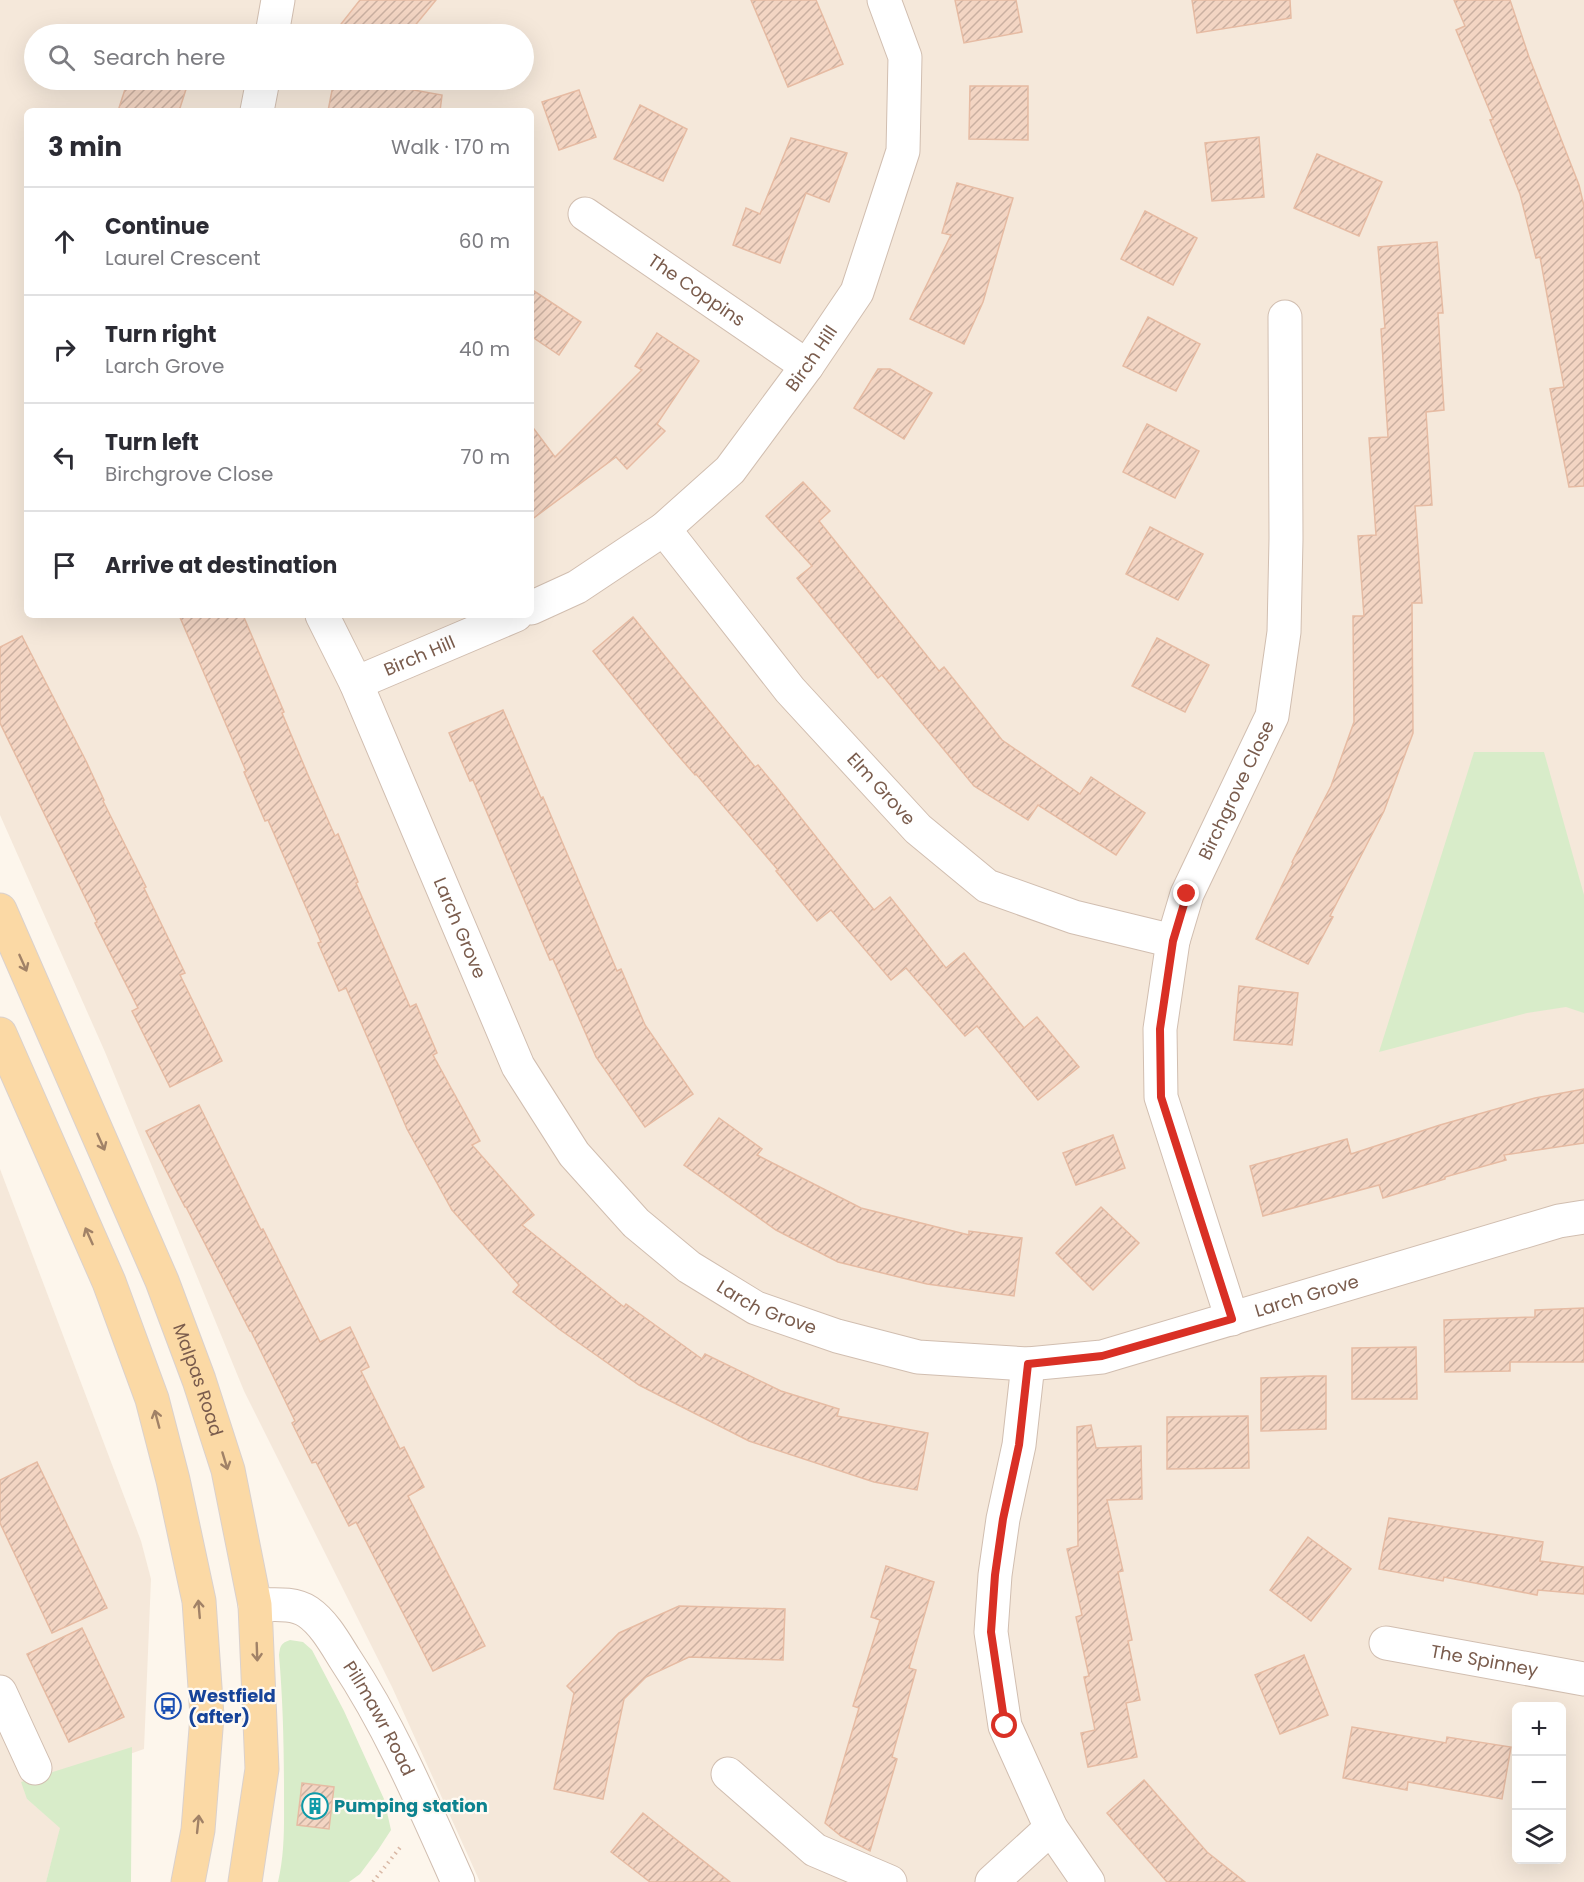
<!DOCTYPE html>
<html lang="en">
<head>
<meta charset="utf-8">
<style>
  :root { --surface:#fff; --page:#f2f2f3; --text:#2b2b33; --muted:#7c7c81; --line:#e1e1e2 }
  body { margin:0; font-family:Poppins,sans-serif; background:var(--page); color:var(--text) }
  .controls { position:absolute; right:18px; bottom:18px; display:grid; overflow:hidden; border-radius:9px; box-shadow:0 6px 24px #0002 }
  .controls button { width:54px; height:54px; display:grid; place-items:center; padding:0; border:0; border-bottom:2px solid var(--line); background:var(--surface); color:var(--text); font:30px sans-serif }
  .stop { position:absolute; width:18px; height:18px; margin:-14px; border:4px solid #d93025; border-radius:50%; background:#fff }
  .stop.end { background:#d93025; border-color:#fff; box-shadow:0 2px 6px #0008 }
  .list { margin:0; padding:0; list-style:none }
  h2 { display:flex; justify-content:space-between; align-items:center; height:78px; margin:0; padding:0 24px; font-size:26px }
  h2 small { font-size:20px; font-weight:400; color:var(--muted) }
  .list li { display:grid; grid-template-columns:39px 1fr auto; gap:18px; align-items:center; box-sizing:border-box; height:108px; padding:0 24px; border-top:2px solid var(--line) }
  .list b { display:block; font-size:22px; white-space:nowrap }
  .list p { margin:0; font-size:20px; white-space:nowrap; color:var(--muted) }
  .list em { font-size:20px; font-style:normal; color:var(--muted) }
  .icon { flex:none; width:33px; height:33px; fill:none; stroke:currentColor; stroke-width:2; stroke-linecap:round; stroke-linejoin:round }
  .map { position:relative; flex:none; width:1584px; height:1882px; overflow:hidden }
  .search { position:absolute; background:var(--surface); box-shadow:0 6px 24px #0002; left:24px; top:24px; width:510px; height:66px; display:flex; align-items:center; gap:15px; box-sizing:border-box; padding:0 21px; border-radius:33px; color:var(--muted); font-size:22px }
  .panel { position:absolute; background:var(--surface); box-shadow:0 6px 24px #0002; left:24px; top:108px; width:510px; height:510px; border-radius:9px }
  .map>svg:first-child { display:block }
  .residential { fill:#f5e8da; fill-rule:evenodd }
  .green { fill:#d8ecc9 }
  .building { fill:url(#building-hatch); stroke:#e6bba3; stroke-width:1.5 }
  .lines { fill:none; stroke-linecap:round; stroke-linejoin:round }
  .minor-casing { stroke:#d1beb0; stroke-width:35 }
  .major-casing { stroke:#dad1cd; stroke-width:35 }
  .path { stroke:#d9b8a5; stroke-width:4; stroke-dasharray:1.5 4.5; stroke-linecap:butt }
  .minor { stroke:#fff; stroke-width:33 }
  .major { stroke:#fbd9a5; stroke-width:33 }
  .oneway { stroke:#a18267 }
  .route { stroke:#d93025; stroke-width:8 }
  .labels { text-anchor:middle; stroke-width:4.5; stroke-linejoin:round; paint-order:stroke }
  .street-label { font-size:18px; fill:#7a5c4d; stroke:#fffaf3 }
  .transit-label { font-size:18px; font-weight:bold; fill:#164399; stroke:#fffaf3; text-anchor:start }
  .culture-label { font-size:18px; font-weight:bold; fill:#0d838f; stroke:#fffaf3; text-anchor:start }
</style>
</head>
<body>
<div class="map">
<svg width="1584" height="1882" viewBox="0 0 1584 1882">
  <defs>
    <pattern id="building-hatch" width="6" height="6" patternUnits="userSpaceOnUse" patternTransform="scale(1.5)"><rect width="6" height="6" fill="#f3d5c3"/><path d="M-1 1l2-2M0 6l6-6M5 7l2-2" fill="none" stroke="#cab0a1"/></pattern>
  </defs>
  <rect width="100%" height="100%" fill="#fdf6ec"/>
  <g class="residential">
    <path d="M 0,0 L 1584,0 L 1584,1882 L 480,1882 L 392,1687 L 244,1391 L 105,1052 L 0,815 ZM 34,34 L 524,34 L 524,80 L 34,80 ZM 27,111 L 531,111 L 531,615 L 27,615 ZM 1516,1706 L 1562,1706 L 1562,1860 L 1516,1860 Z"/>
    <path d="M 0,1169 L 141,1541 L 151,1579 L 144,1749 L 50,1782 L 27,1799 L 61,1828 L 46,1882 L 0,1882 Z"/>
  </g>
  <g class="green">
    <path d="M 1474,752 L 1544,752 L 1584,895 L 1584,1013 L 1566,1007 L 1527,1013 L 1379,1052 Z"/>
    <path d="M 290,1640 L 303,1642 L 312,1650 L 344,1711 L 384,1799 L 391,1830 L 378,1850 L 360,1874 L 349,1882 L 278,1882 C 285,1853 284,1824 284,1794 C 284,1747 283,1702 279,1655 C 280,1646 281,1643 290,1640 Z"/>
    <path d="M 132,1747 L 131,1882 L 46,1882 L 60,1828 L 27,1799 L 21,1782 Z"/>
  </g>
  <g class="building">
    <path d="M 360,0 L 436,0 L 408,34 L 355,34 L 341,24 Z"/>
    <path d="M 751,0 L 816,0 L 843,64 L 788,87 Z"/>
    <path d="M 955,0 L 1016,0 L 1022,32 L 964,43 Z"/>
    <path d="M 1192,0 L 1290,0 L 1291,18 L 1197,33 Z"/>
    <path d="M 1454,0 L 1510,0 L 1529,57 L 1579,185 L 1584,206 L 1584,486 L 1569,487 L 1555,415 L 1550,389 L 1564,387 L 1540,257 L 1536,258 L 1520,194 L 1490,120 L 1493,119 L 1456,30 L 1465,26 Z"/>
    <path d="M 128,80 L 189,80 L 179,111 L 118,111 Z"/>
    <path d="M 334,80 L 358,80 L 442,95 L 440,111 L 328,111 Z"/>
    <path d="M 970,86 L 1028,86 L 1028,140 L 969,139 Z"/>
    <path d="M 579,90 L 596,137 L 559,150 L 542,102 Z"/>
    <path d="M 640,105 L 687,129 L 663,181 L 614,159 Z"/>
    <path d="M 1259,137 L 1264,197 L 1212,201 L 1205,143 Z"/>
    <path d="M 791,138 L 847,153 L 829,202 L 806,193 L 780,263 L 733,245 L 746,208 L 760,214 Z"/>
    <path d="M 1317,154 L 1382,182 L 1359,236 L 1294,208 Z"/>
    <path d="M 957,183 L 1013,198 L 983,302 L 964,344 L 910,319 L 951,235 L 942,233 Z"/>
    <path d="M 1145,211 L 1197,238 L 1173,285 L 1121,259 Z"/>
    <path d="M 1437,242 L 1443,313 L 1438,313 L 1444,410 L 1426,412 L 1432,505 L 1415,506 L 1422,603 L 1412,603 L 1413,733 L 1384,811 L 1330,916 L 1333,917 L 1308,964 L 1256,939 L 1293,863 L 1292,862 L 1331,786 L 1354,722 L 1353,616 L 1364,616 L 1358,536 L 1376,535 L 1369,438 L 1388,437 L 1381,329 L 1385,328 L 1378,247 Z"/>
    <path d="M 531,289 L 581,322 L 559,355 L 531,336 Z"/>
    <path d="M 1148,317 L 1200,344 L 1176,391 L 1123,366 Z"/>
    <path d="M 657,333 L 699,361 L 657,424 L 665,431 L 627,469 L 616,457 L 531,520 L 531,425 L 555,457 L 642,370 L 635,366 Z"/>
    <path d="M 878,369 L 890,369 L 932,393 L 904,439 L 854,408 Z"/>
    <path d="M 1147,424 L 1199,451 L 1175,498 L 1123,472 Z"/>
    <path d="M 803,482 L 830,511 L 819,521 L 939,671 L 944,667 L 1002,740 L 1080,794 L 1091,777 L 1145,813 L 1116,855 L 1038,805 L 1028,820 L 974,786 L 882,675 L 878,678 L 797,578 L 812,566 L 766,516 Z"/>
    <path d="M 1150,527 L 1203,554 L 1178,600 L 1126,574 Z"/>
    <path d="M 179,615 L 243,615 L 284,712 L 282,713 L 308,775 L 335,836 L 338,834 L 358,882 L 356,883 L 410,1007 L 416,1004 L 437,1053 L 433,1055 L 480,1141 L 472,1145 L 534,1215 L 522,1225 L 624,1307 L 626,1304 L 702,1359 L 705,1354 L 781,1391 L 839,1409 L 837,1416 L 928,1433 L 917,1490 L 874,1482 L 749,1441 L 639,1385 L 559,1329 L 513,1292 L 519,1285 L 452,1210 L 407,1129 L 346,988 L 339,991 L 318,943 L 321,942 L 268,820 L 265,821 L 244,772 L 246,771 Z"/>
    <path d="M 633,617 L 755,767 L 758,765 L 778,789 L 874,910 L 890,897 L 946,968 L 964,953 L 1024,1028 L 1037,1017 L 1079,1067 L 1038,1100 L 977,1026 L 965,1036 L 906,968 L 891,980 L 831,910 L 817,921 L 776,871 L 778,870 L 696,774 L 695,775 L 669,745 L 593,651 Z"/>
    <path d="M 22,636 L 86,761 L 104,800 L 103,801 L 146,887 L 144,888 L 185,973 L 180,975 L 222,1061 L 170,1087 L 132,1011 L 138,1008 L 95,923 L 97,922 L 0,723 L 0,647 Z"/>
    <path d="M 1157,638 L 1209,665 L 1185,712 L 1132,686 Z"/>
    <path d="M 503,710 L 541,798 L 543,797 L 617,971 L 621,969 L 645,1025 L 693,1094 L 645,1127 L 596,1057 L 553,959 L 550,960 L 473,780 L 470,781 L 449,733 Z"/>
    <path d="M 1239,986 L 1298,993 L 1292,1045 L 1234,1040 Z"/>
    <path d="M 1584,1089 L 1584,1143 L 1504,1155 L 1506,1160 L 1445,1177 L 1445,1179 L 1383,1198 L 1379,1185 L 1263,1216 L 1250,1166 L 1347,1139 L 1351,1154 L 1440,1125 L 1535,1098 Z"/>
    <path d="M 199,1105 L 261,1230 L 263,1229 L 320,1342 L 350,1327 L 369,1367 L 361,1371 L 400,1449 L 404,1447 L 424,1487 L 408,1496 L 485,1646 L 433,1671 L 356,1522 L 349,1526 L 316,1462 L 312,1463 L 292,1423 L 295,1421 L 251,1331 L 250,1331 L 186,1207 L 185,1207 L 146,1131 Z"/>
    <path d="M 719,1118 L 762,1149 L 757,1155 L 861,1208 L 969,1235 L 969,1231 L 1022,1238 L 1014,1296 L 927,1284 L 838,1262 L 776,1230 L 684,1165 Z"/>
    <path d="M 1113,1135 L 1125,1168 L 1076,1185 L 1063,1153 Z"/>
    <path d="M 1101,1207 L 1139,1243 L 1093,1290 L 1056,1253 Z"/>
    <path d="M 1584,1308 L 1584,1362 L 1510,1362 L 1510,1371 L 1445,1372 L 1444,1320 L 1535,1317 L 1535,1310 Z"/>
    <path d="M 1416,1347 L 1417,1399 L 1352,1399 L 1352,1348 Z"/>
    <path d="M 1310,1376 L 1326,1376 L 1326,1429 L 1261,1431 L 1261,1378 Z"/>
    <path d="M 1248,1416 L 1249,1468 L 1167,1469 L 1167,1417 Z"/>
    <path d="M 1091,1425 L 1096,1448 L 1141,1446 L 1142,1499 L 1107,1500 L 1123,1571 L 1118,1572 L 1132,1640 L 1128,1641 L 1140,1700 L 1126,1703 L 1137,1757 L 1088,1767 L 1081,1733 L 1095,1730 L 1084,1677 L 1089,1676 L 1076,1617 L 1082,1615 L 1067,1549 L 1078,1546 L 1077,1427 Z"/>
    <path d="M 37,1462 L 107,1608 L 52,1633 L 0,1523 L 0,1480 Z"/>
    <path d="M 1389,1518 L 1543,1542 L 1540,1561 L 1584,1567 L 1584,1594 L 1538,1590 L 1537,1595 L 1444,1577 L 1443,1581 L 1379,1569 Z"/>
    <path d="M 1308,1537 L 1351,1569 L 1311,1621 L 1270,1590 Z"/>
    <path d="M 886,1566 L 934,1582 L 909,1668 L 916,1670 L 892,1757 L 897,1759 L 870,1851 L 841,1836 L 825,1823 L 859,1708 L 853,1706 L 880,1620 L 871,1617 Z"/>
    <path d="M 679,1606 L 785,1609 L 783,1660 L 689,1657 L 646,1677 L 624,1699 L 603,1799 L 554,1789 L 574,1693 L 567,1686 L 619,1633 Z"/>
    <path d="M 82,1628 L 124,1717 L 69,1742 L 27,1654 Z"/>
    <path d="M 1304,1655 L 1328,1715 L 1280,1734 L 1255,1675 Z"/>
    <path d="M 1352,1727 L 1446,1743 L 1447,1737 L 1511,1747 L 1502,1799 L 1408,1782 L 1407,1790 L 1343,1778 Z"/>
    <path d="M 1144,1780 L 1207,1852 L 1245,1882 L 1167,1882 L 1107,1813 Z"/>
    <path d="M 302,1783 L 334,1787 L 329,1829 L 297,1825 Z"/>
    <path d="M 643,1813 L 668,1833 L 730,1882 L 650,1882 L 611,1852 Z"/>
  </g>
  <g class="lines">
    <g class="minor-casing">
      <g id="minor">
        <path d="M 272,34 L 278,0"/>
        <path d="M 257,111 L 263,80"/>
        <path id="s1" d="M 585,214 L 807,366"/>
        <path id="s2" d="M 664,529 L 790,690 L 918,829 L 987,886 L 1074,917 L 1173,941"/>
        <path id="s3" d="M 531,608 L 577,587 L 664,529 L 730,470 L 807,366 L 857,292 L 903,151 L 905,57 L 884,0"/>
        <path id="s4" d="M 322,615 L 356,683 L 518,1066 L 574,1154 L 636,1223 L 689,1267 L 756,1308 L 837,1336 L 918,1357 L 1028,1364 L 1102,1357 L 1559,1221 L 1584,1217"/>
        <path id="s5" d="M 356,683 L 516,615"/>
        <path id="s6" d="M 1232,1319 L 1161,1097 L 1160,1029 L 1173,941 L 1187,894 L 1272,716 L 1284,632 L 1286,539 L 1285,317"/>
        <path d="M 1028,1364 L 1019,1445 L 1003,1519 L 995,1575 L 991,1632 L 1005,1726 L 1051,1828 L 1088,1882"/>
        <path id="s7" d="M 255,1605 C 273,1605 293,1602 308,1612 C 324,1623 335,1643 345,1659 C 391,1728 424,1806 458,1882"/>
        <path id="s8" d="M 1386,1643 L 1584,1679"/>
        <path d="M 0,1692 L 35,1768"/>
        <path d="M 728,1774 L 815,1850 L 890,1882"/>
        <path d="M 992,1882 L 1051,1828"/>
      </g>
    </g>
    <g class="major-casing">
      <g id="major">
        <path id="s9" d="M 0,910 L 162,1281 L 199,1380 L 228,1470 L 255,1605 L 262,1769 L 245,1882"/>
        <path d="M 0,1034 L 109,1282 L 152,1399 L 173,1480 L 199,1601 L 207,1716 L 198,1830 L 188,1882"/>
      </g>
    </g>
    <path class="path" d="M 373,1882 L 402,1845"/>
    <use href="#minor" class="minor"/>
    <use href="#major" class="major"/>
  </g>
  <defs><path id="oneway-shaft" d="M-6 0H5M1.5-3L5.5 0L1.5 3" fill="none" stroke-width="1.6" stroke-linecap="round" stroke-linejoin="round" transform="scale(1.5)"/></defs>
  <g class="oneway">
    <use href="#oneway-shaft" transform="translate(23 963) rotate(66)"/>
    <use href="#oneway-shaft" transform="translate(101 1142) rotate(66)"/>
    <use href="#oneway-shaft" transform="translate(89 1236) rotate(-114)"/>
    <use href="#oneway-shaft" transform="translate(157 1419) rotate(-105)"/>
    <use href="#oneway-shaft" transform="translate(225 1461) rotate(73)"/>
    <use href="#oneway-shaft" transform="translate(199 1609) rotate(-95)"/>
    <use href="#oneway-shaft" transform="translate(257 1652) rotate(88)"/>
    <use href="#oneway-shaft" transform="translate(198 1824) rotate(-84)"/>
  </g>
  <g class="lines">
    <path class="route" d="M 1005,1726 L 991,1632 L 995,1575 L 1003,1519 L 1019,1445 L 1028,1364 L 1102,1356 L 1232,1319 L 1161,1097 L 1160,1029 L 1173,941 L 1187,894"/>
  </g>
  <defs>
    <g id="bus-ring" transform="scale(1.35)"><circle r="9.5" fill="#fffaf3" stroke="#1a4fb4" stroke-width="1.5"/><path d="M-5-6H5V4H4V6H2V4H-2V6H-4V4H-5ZM-3.5-4V0h7V-4ZM-3.5 1.2v1.5H-2V1.2ZM2 1.2v1.5H3.5V1.2Z" fill="#1a4fb4"/></g>
    <g id="building-ring" transform="scale(1.35)"><circle r="9.5" fill="#fffaf3" stroke="#0f9aa8" stroke-width="1.5"/><path d="M-4-6H4V6H1V3H-1V6H-4ZM-2.5-4.3h1.7v1.8h-1.7ZM.8-4.3h1.7v1.8H.8ZM-2.5-1h1.7V.8h-1.7ZM.8-1h1.7V.8H.8Z" fill="#0f9aa8"/></g>
  </defs>
  <g fill-rule="evenodd">
    <use href="#bus-ring" x="168" y="1706"/>
    <use href="#building-ring" x="315" y="1806"/>
  </g>
  <g class="labels">
    <g class="street-label">
      <text dy="6" stroke="none"><textPath href="#s1" startOffset="135">The Coppins</textPath></text>
      <text dy="6" stroke="none"><textPath href="#s3" startOffset="382">Birch Hill</textPath></text>
      <text dy="6" stroke="none"><textPath href="#s5" startOffset="69">Birch Hill</textPath></text>
      <text dy="6" stroke="none"><textPath href="#s2" startOffset="339">Elm Grove</textPath></text>
      <text dy="6" stroke="none"><textPath href="#s6" startOffset="554">Birchgrove Close</textPath></text>
      <text dy="6" stroke="none"><textPath href="#s4" startOffset="342">Larch Grove</textPath></text>
      <text dy="6" stroke="none"><textPath href="#s4" startOffset="1404">Larch Grove</textPath></text>
      <text dy="6" stroke="none"><textPath href="#s4" startOffset="846">Larch Grove</textPath></text>
      <text dy="6" stroke="none"><textPath href="#s9" startOffset="510">Malpas Road</textPath></text>
      <text dy="6" stroke="none"><textPath href="#s8" startOffset="100">The Spinney</textPath></text>
      <text dy="6" stroke="none"><textPath href="#s7" startOffset="183">Pillmawr Road</textPath></text>
    </g>
    <g class="transit-label">
      <text x="188" y="1702">Westfield<tspan x="188" dy="21">(after)</tspan></text>
    </g>
    <g class="culture-label">
      <text x="334" y="1812">Pumping station</text>
    </g>
  </g>
</svg>
<div class="controls">
<button>+</button>
<button>−</button>
<button><svg class="icon" aria-label="layers" viewBox="0 0 24 24"><path d="M12 4l9 5-9 5-9-5zM3 14l9 5 9-5"/></svg></button>
</div>
<div class="stop" style="left:1005px;top:1726px"></div>
<div class="stop end" style="left:1187px;top:894px"></div>
<div class="search"><svg class="icon" aria-label="search" viewBox="0 0 24 24"><circle cx="10" cy="10" r="6"/><path d="M15 15l6 6"/></svg>Search here</div>
<section class="panel">
<h2>3 min<small>Walk · 170 m</small></h2>
<ul class="list">
<li><svg class="icon" aria-label="ahead" viewBox="0 0 24 24"><path d="M12 20V5M6 11l6-6 6 6"/></svg><div><b>Continue</b><p>Laurel Crescent</p></div><em>60 m</em></li>
<li><svg class="icon" aria-label="right" viewBox="0 0 24 24"><path d="M7 20v-9h11M14 6l5 5-5 5"/></svg><div><b>Turn right</b><p>Larch Grove</p></div><em>40 m</em></li>
<li><svg class="icon" aria-label="left" viewBox="0 0 24 24"><path d="M17 20v-9H6M10 6l-5 5 5 5"/></svg><div><b>Turn left</b><p>Birchgrove Close</p></div><em>70 m</em></li>
<li><svg class="icon" aria-label="arrive" viewBox="0 0 24 24"><path d="M6 21V4h12l-3 4 3 4H6"/></svg><div><b>Arrive at destination</b></div></li>
</ul>
</section>
</div>
</body>
</html>
